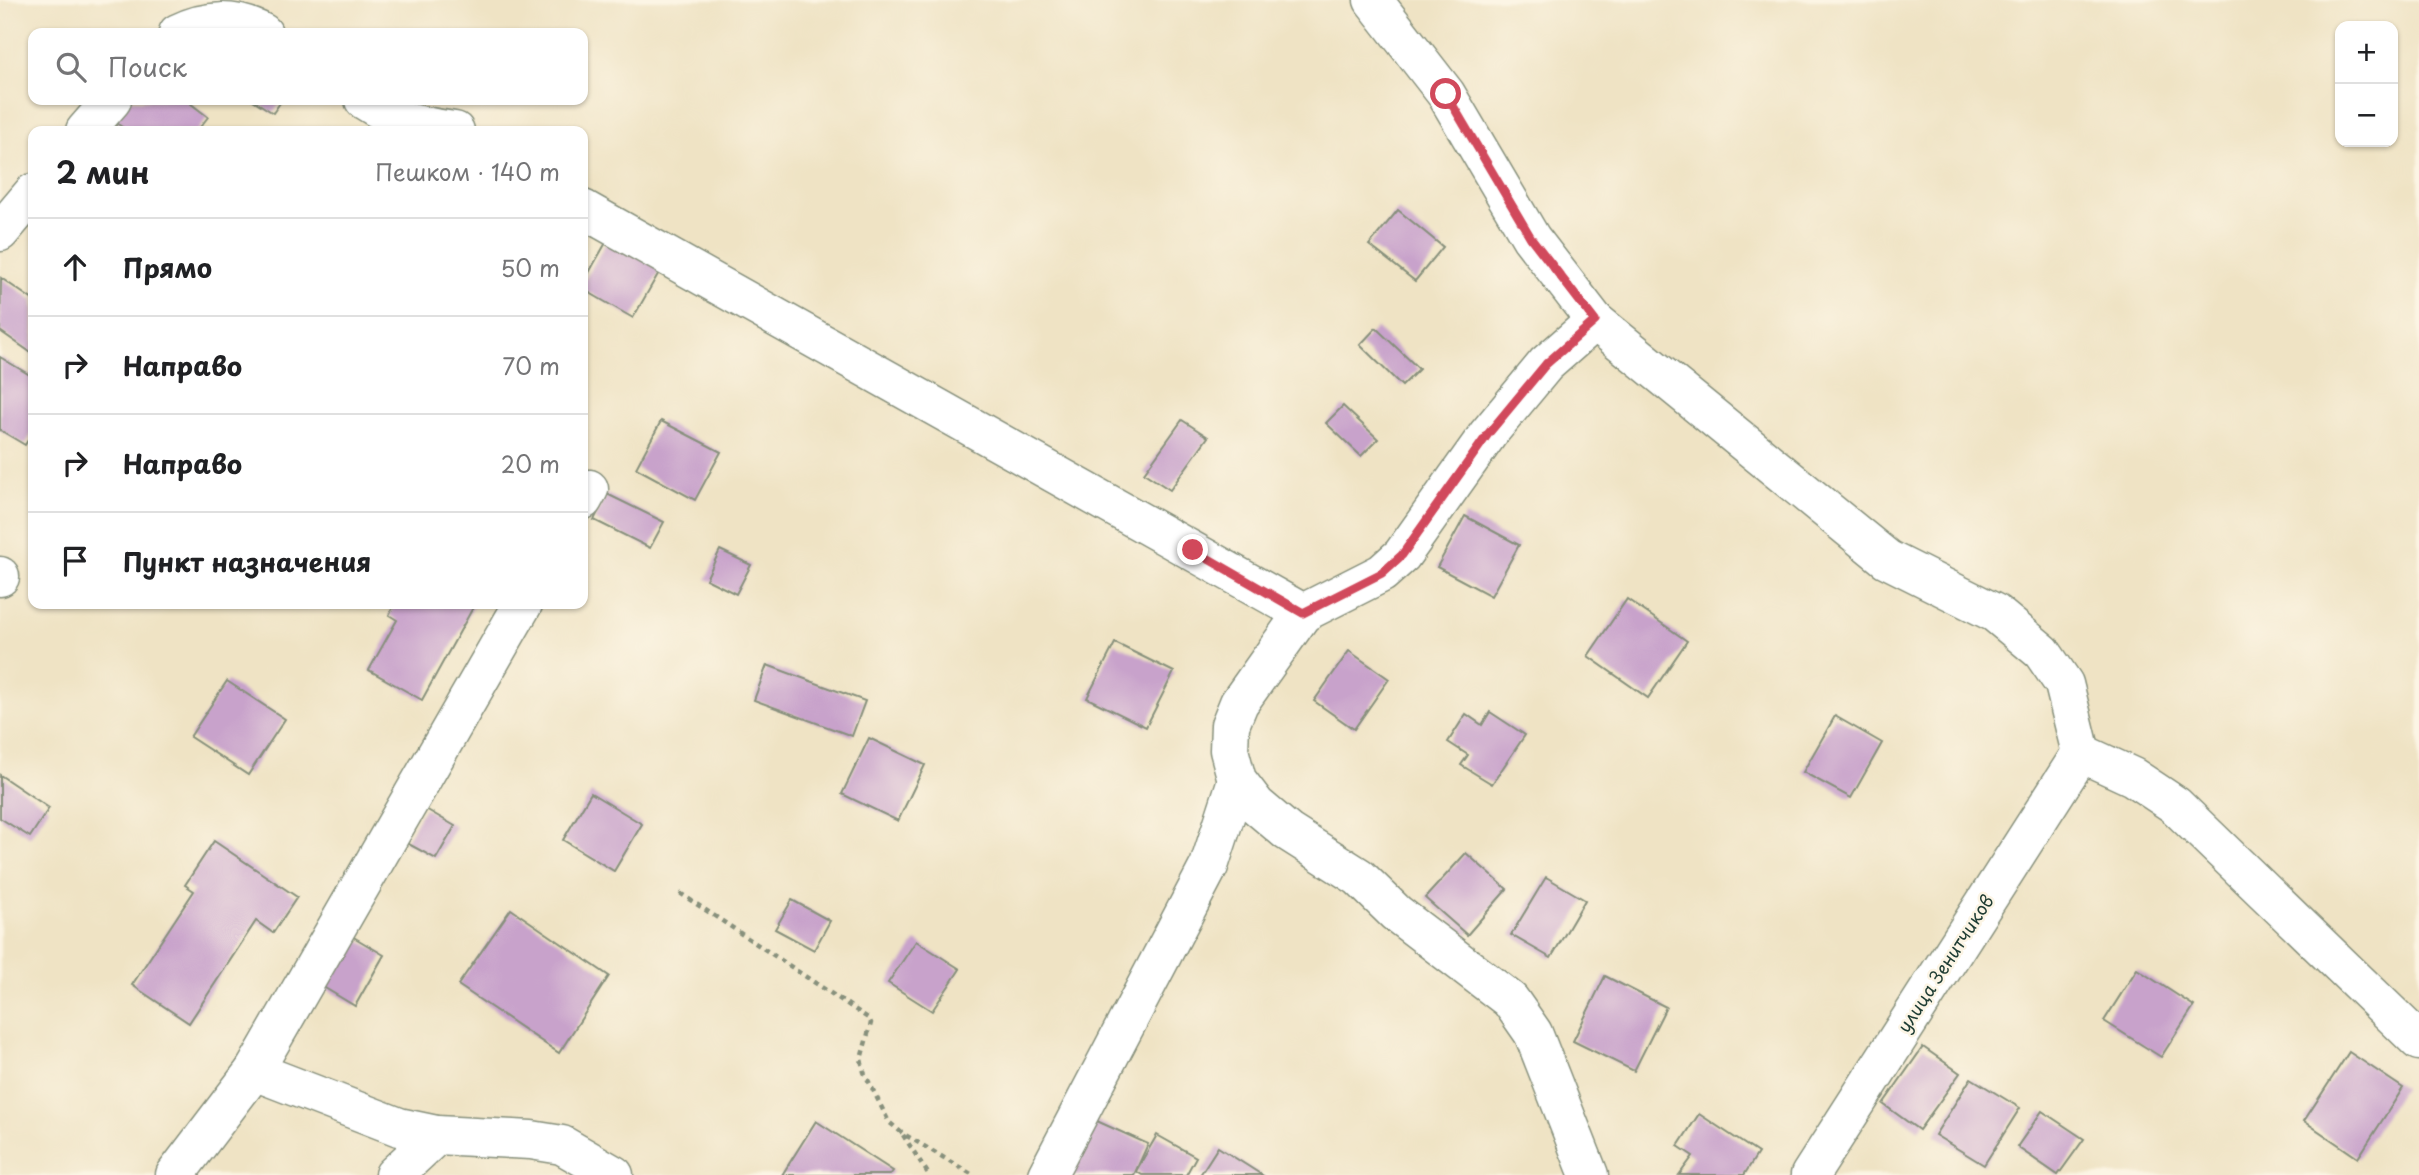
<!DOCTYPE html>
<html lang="ru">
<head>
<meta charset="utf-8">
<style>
  :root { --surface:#fff; --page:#f6f6f6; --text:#202124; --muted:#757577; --line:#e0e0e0 }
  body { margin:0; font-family:"Playpen Sans",sans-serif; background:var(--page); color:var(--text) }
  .controls { position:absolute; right:21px; top:21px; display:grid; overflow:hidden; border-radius:14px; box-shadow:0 2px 5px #0004 }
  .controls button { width:63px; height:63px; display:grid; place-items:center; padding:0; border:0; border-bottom:2px solid var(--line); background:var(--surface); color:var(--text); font:35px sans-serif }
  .stop { position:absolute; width:21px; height:21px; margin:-16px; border:5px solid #d1495b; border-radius:50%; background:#fff }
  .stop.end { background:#d1495b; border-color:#fff; box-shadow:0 2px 7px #0008 }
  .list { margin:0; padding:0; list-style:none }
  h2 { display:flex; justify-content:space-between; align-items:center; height:91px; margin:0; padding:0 28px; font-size:30px }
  h2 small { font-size:23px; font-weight:400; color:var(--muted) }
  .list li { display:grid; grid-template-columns:46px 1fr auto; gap:21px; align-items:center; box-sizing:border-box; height:98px; padding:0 28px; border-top:2px solid var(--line) }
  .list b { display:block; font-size:26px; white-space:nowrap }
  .list em { font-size:23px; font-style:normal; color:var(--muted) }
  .icon { flex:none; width:38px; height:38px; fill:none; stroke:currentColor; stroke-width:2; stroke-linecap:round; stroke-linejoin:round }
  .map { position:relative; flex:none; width:2419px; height:1175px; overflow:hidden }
  .search { position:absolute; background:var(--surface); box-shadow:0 2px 5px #0004; left:28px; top:28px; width:560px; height:77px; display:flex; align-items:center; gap:18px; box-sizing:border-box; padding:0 24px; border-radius:14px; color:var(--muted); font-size:26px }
  .panel { position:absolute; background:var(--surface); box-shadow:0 2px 5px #0004; left:28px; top:126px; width:560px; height:483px; border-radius:14px }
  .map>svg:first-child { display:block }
  .building { fill:#c8a2cb }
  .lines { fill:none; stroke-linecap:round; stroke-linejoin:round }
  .minor-casing { stroke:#87907c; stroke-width:41 }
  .path { stroke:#87907c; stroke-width:4.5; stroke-dasharray:5 5; stroke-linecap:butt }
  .minor { stroke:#fff; stroke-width:38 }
  .route { stroke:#d1495b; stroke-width:9 }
  .labels { text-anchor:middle; stroke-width:5; stroke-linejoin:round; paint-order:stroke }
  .street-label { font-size:18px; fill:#1f3d34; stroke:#fcf5e5 }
</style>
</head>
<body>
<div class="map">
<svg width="2419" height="1175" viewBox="0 0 2419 1175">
  <rect width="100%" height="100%" fill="#fcf5e5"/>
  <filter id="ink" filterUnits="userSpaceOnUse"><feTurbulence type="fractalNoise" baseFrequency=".0143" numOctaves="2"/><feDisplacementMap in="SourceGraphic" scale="14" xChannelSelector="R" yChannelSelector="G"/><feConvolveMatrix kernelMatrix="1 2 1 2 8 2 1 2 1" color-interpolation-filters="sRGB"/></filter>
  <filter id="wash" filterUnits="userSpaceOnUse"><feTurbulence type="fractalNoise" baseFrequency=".00686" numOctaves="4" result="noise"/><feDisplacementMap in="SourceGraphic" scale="28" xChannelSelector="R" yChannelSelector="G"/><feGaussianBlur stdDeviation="1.57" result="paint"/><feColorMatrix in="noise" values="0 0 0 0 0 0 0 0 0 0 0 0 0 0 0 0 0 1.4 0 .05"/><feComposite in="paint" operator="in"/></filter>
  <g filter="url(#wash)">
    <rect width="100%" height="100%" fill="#efe3c4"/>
    <g id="blocks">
      <g class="building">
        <path d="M 129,100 L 186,100 L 208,117 L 197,131 L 127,131 L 113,120 Z"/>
        <path d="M 253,100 L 282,100 L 273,113 Z"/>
        <path d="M 1398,210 L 1443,247 L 1415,281 L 1369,245 Z"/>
        <path d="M 608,239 L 661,269 L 633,318 L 583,289 L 583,283 Z"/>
        <path d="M 1,278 L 33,300 L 33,354 L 0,331 Z"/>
        <path d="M 1376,328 L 1419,369 L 1402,386 L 1360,345 Z"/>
        <path d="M 0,357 L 33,377 L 33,432 L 25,445 L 0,430 Z"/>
        <path d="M 1343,406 L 1378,439 L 1361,456 L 1326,423 Z"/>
        <path d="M 1182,420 L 1208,437 L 1170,490 L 1144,473 Z"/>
        <path d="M 661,421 L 721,452 L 695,500 L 636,468 Z"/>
        <path d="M 607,494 L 664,522 L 650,548 L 594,520 Z"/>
        <path d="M 1465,516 L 1519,545 L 1491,596 L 1437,567 Z"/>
        <path d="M 720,550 L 751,565 L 736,594 L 706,579 Z"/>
        <path d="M 1627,599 L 1687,641 L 1648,698 L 1588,656 Z"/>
        <path d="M 395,604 L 475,604 L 422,700 L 369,670 L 397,620 L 389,615 Z"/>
        <path d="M 1115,643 L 1174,672 L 1146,727 L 1087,698 Z"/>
        <path d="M 1349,651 L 1389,679 L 1354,729 L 1314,701 Z"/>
        <path d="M 767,665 L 865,701 L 852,736 L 754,700 Z"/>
        <path d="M 227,681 L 285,719 L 248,775 L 190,737 Z"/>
        <path d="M 1490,712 L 1525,735 L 1492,784 L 1461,765 L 1468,755 L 1448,742 L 1466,714 L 1482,725 Z"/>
        <path d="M 1835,716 L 1882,743 L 1851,798 L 1803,772 Z"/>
        <path d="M 869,738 L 925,765 L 898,821 L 842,794 Z"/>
        <path d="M 0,775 L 49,808 L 30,837 L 0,818 Z"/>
        <path d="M 591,793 L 642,824 L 614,871 L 563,840 Z"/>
        <path d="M 424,808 L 455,826 L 436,859 L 405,842 Z"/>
        <path d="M 214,841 L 297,897 L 273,933 L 256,921 L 189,1023 L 132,985 L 194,891 L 185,885 Z"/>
        <path d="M 1466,853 L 1507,889 L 1467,935 L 1425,898 Z"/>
        <path d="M 1546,877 L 1585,900 L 1551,958 L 1511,935 Z"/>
        <path d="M 792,900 L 830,921 L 814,950 L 775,929 Z"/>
        <path d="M 511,909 L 609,976 L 559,1053 L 458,985 Z"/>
        <path d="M 345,932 L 384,955 L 355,1006 L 315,982 Z"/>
        <path d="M 916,941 L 960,969 L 932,1011 L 888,983 Z"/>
        <path d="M 2137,969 L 2194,1006 L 2161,1057 L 2104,1021 Z"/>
        <path d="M 1605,976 L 1666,1007 L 1634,1071 L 1573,1041 Z"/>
        <path d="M 1923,1047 L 1960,1073 L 1919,1130 L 1883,1104 Z"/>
        <path d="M 2349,1052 L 2403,1088 L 2358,1158 L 2304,1121 Z"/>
        <path d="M 1971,1078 L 2020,1108 L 1984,1165 L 1935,1135 Z"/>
        <path d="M 2042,1111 L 2084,1139 L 2058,1175 L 2017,1147 Z"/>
        <path d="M 1699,1114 L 1758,1153 L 1744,1175 L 1679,1175 L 1693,1156 L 1678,1146 Z"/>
        <path d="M 1088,1117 L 1148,1144 L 1134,1175 L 1062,1175 Z"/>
        <path d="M 816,1121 L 893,1171 L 890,1175 L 782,1175 Z"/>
        <path d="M 1157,1135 L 1196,1157 L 1186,1175 L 1142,1175 L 1136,1171 Z"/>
        <path d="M 1218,1147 L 1262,1175 L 1200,1175 Z"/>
      </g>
    </g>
  </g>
  <g filter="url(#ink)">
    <use href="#blocks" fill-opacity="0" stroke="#87907c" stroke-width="2"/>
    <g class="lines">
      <g class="minor-casing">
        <g id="minor">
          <path d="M 1373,0 L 1446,94 L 1531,238 L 1595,321"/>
          <path d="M 178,33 C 206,19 235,18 263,33"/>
          <path d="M 364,100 C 398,122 416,126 455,131"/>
          <path d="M 85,131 L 112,100"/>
          <path d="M 583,209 L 1303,613 L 1382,573 L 1402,555 L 1488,434 L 1546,364 L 1595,321 L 1887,559 L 1995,613 L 2042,652 L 2064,684 L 2081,753"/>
          <path d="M 0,232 L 33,193"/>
          <path d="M 583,500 L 589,489"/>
          <path d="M 0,576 L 0,577"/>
          <path d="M 1303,613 L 1239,703 L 1230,725 L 1229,750 L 1237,780 L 1256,805 L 1288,832 L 1359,877 L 1396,913 L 1510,1000 L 1533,1033 L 1589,1175"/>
          <path d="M 2081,753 L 2133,777 L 2175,805 L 2419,1041"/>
          <path d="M 254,1071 L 399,1127 L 437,1135 L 531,1140 L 562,1145 L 614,1175"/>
          <path d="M 175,1175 L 254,1071 L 523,604"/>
          <path d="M 394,1175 L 437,1135"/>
          <path d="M 1047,1175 L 1209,866 L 1237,780"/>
          <path d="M 1810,1175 L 2081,753"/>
        </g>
      </g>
      <g class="path">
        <path d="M 680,893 L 868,1018 L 871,1023 L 861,1059 L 864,1072 L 889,1122 L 902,1133 L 973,1175"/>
        <path d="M 903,1135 L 929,1175"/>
      </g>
      <use href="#minor" class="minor"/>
    </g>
  </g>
  <g class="lines" filter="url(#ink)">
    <path class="route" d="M 1193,550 L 1303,613 L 1382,573 L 1402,555 L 1488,434 L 1546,364 L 1595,321 L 1531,238 L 1446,94"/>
  </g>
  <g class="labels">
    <g class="street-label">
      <text transform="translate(1946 964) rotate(-57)" y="6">улица Зенитчиков</text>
    </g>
  </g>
</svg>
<div class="controls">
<button>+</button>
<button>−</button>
</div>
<div class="stop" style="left:1446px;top:94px"></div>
<div class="stop end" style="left:1193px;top:550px"></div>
<div class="search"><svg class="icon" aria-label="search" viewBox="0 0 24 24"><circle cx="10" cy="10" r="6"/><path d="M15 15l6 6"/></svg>Поиск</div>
<section class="panel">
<h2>2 мин<small>Пешком · 140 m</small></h2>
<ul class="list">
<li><svg class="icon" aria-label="ahead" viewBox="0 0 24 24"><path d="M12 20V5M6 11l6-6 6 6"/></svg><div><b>Прямо</b></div><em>50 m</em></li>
<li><svg class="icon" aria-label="right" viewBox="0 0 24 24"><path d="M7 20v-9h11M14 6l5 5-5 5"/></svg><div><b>Направо</b></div><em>70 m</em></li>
<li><svg class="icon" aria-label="right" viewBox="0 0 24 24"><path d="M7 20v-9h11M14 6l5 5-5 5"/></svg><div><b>Направо</b></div><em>20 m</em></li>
<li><svg class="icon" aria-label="arrive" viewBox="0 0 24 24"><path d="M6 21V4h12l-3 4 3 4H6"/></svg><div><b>Пункт назначения</b></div></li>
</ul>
</section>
</div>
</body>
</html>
